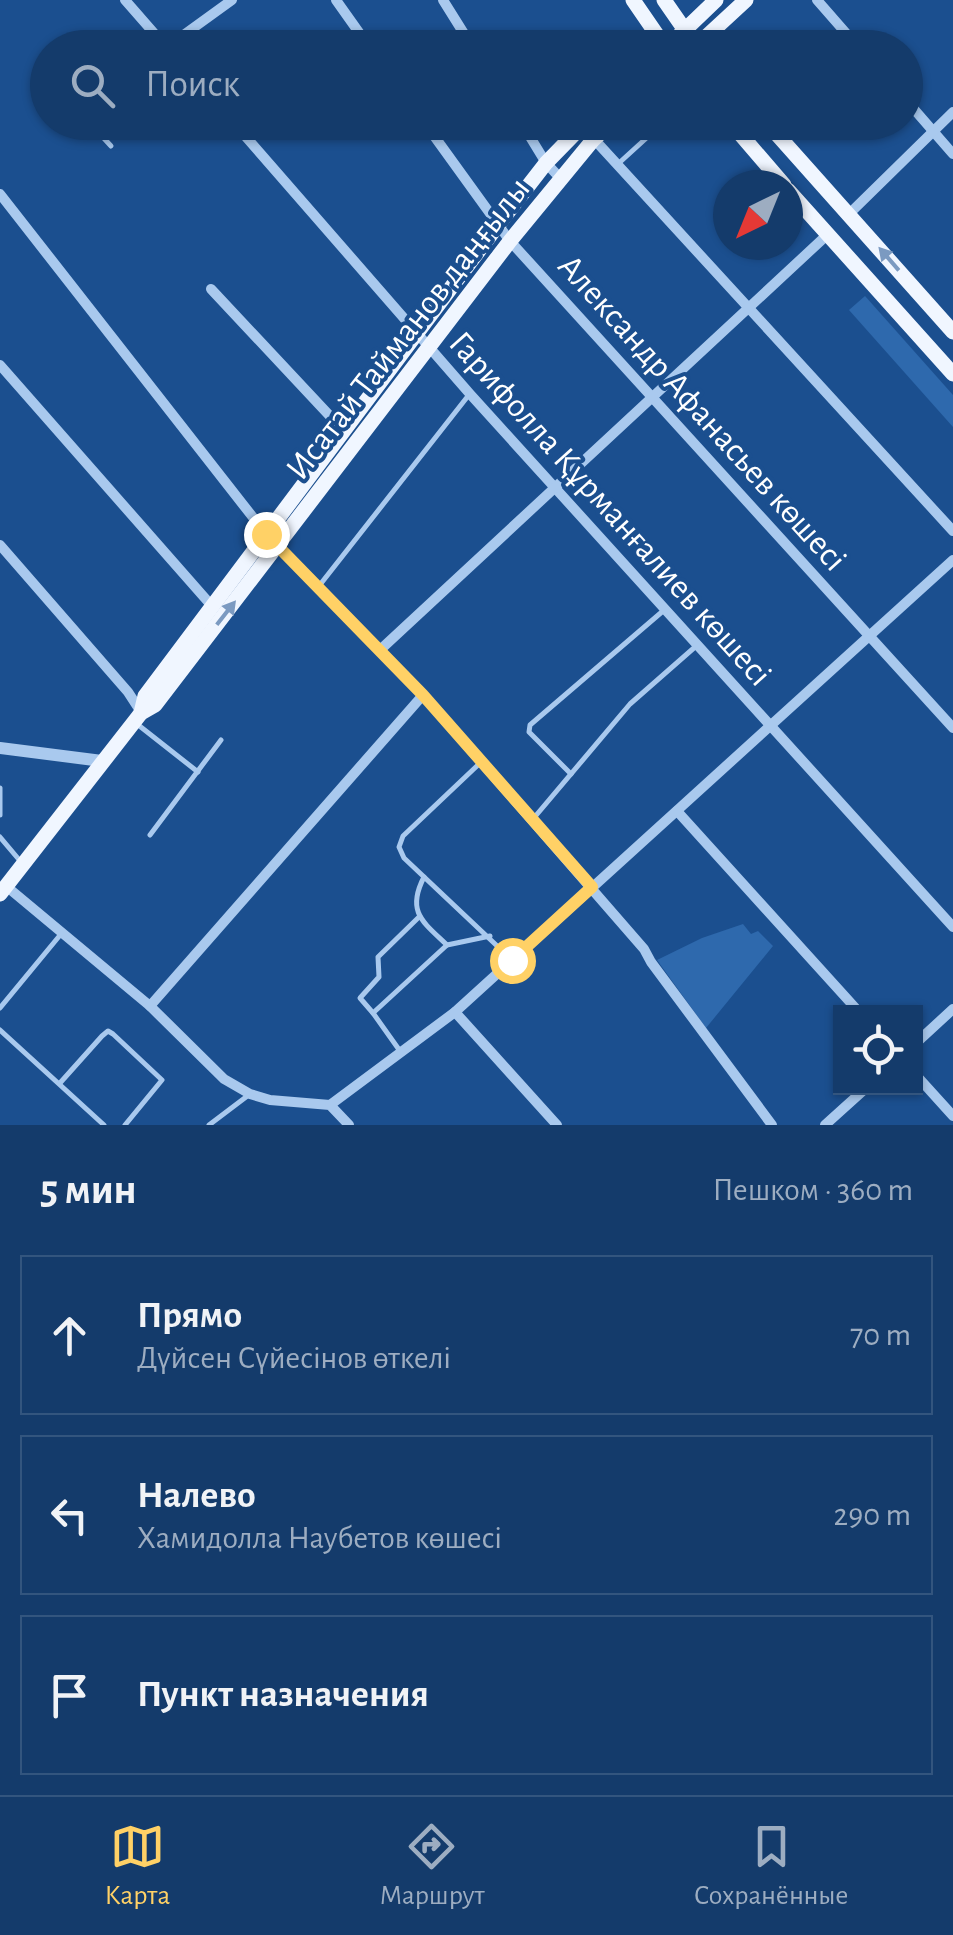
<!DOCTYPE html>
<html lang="ru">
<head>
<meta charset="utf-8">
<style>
  :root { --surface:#143b6b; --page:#1d4271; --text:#f1f3f6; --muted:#9dadc1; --line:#33557e; --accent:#ffd166 }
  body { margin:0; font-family:"Alegreya Sans",sans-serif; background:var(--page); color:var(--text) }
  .controls { position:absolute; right:30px; bottom:30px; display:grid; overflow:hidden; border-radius:0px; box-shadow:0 2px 8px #0004 }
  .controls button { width:90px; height:90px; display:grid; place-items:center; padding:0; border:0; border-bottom:2px solid var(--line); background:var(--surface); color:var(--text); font:50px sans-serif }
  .compass { position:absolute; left:713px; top:170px; width:90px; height:90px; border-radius:50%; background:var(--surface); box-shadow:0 2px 8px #0004; rotate:223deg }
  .stop { position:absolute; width:30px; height:30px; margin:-22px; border:8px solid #ffd166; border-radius:50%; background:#fff }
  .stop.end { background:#ffd166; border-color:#fff; box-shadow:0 2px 10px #0008 }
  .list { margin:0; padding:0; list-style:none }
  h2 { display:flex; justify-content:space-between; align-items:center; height:130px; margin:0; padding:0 40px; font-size:42px }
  h2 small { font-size:32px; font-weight:400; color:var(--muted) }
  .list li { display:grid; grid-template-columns:65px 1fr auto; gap:30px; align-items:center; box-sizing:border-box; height:160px; margin:0 20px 20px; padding:0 20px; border:2px solid var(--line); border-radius:0px }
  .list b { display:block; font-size:38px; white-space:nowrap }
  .list p { margin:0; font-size:32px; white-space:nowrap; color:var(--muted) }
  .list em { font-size:32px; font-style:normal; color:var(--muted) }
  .icon { flex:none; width:55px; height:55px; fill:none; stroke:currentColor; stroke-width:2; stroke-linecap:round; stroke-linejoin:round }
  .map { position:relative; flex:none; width:953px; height:1125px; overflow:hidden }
  .search { position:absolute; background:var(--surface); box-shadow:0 2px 8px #0004; left:30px; right:30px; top:30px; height:110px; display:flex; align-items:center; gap:25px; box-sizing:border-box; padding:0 35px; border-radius:55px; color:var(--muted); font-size:38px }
  .sheet { height:670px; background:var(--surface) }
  nav { display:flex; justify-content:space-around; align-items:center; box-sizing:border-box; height:140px; border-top:2px solid var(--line); background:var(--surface); font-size:28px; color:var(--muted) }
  nav a { display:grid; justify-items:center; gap:5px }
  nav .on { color:var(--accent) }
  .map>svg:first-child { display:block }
  .green { fill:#2e69ad }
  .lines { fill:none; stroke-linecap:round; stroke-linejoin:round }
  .service { stroke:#a9c9ee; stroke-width:5 }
  .minor { stroke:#a9c9ee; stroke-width:10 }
  .tertiary { stroke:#a9c9ee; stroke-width:12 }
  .primary { stroke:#f0f6ff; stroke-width:15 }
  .oneway { fill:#7b9ac1 }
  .route { stroke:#ffd166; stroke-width:12 }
  .labels { text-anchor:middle; stroke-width:8; stroke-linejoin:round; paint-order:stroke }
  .street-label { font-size:35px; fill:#fff; stroke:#1b4f8f }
</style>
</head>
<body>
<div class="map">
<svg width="953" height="1125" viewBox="0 0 953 1125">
  <rect width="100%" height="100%" fill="#1b4f8f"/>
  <g class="green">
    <path d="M 865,296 L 953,395 L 953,427 L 849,310 Z"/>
    <path d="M 743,924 L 751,934 L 758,931 L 773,946 L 706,1028 L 657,960 L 702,938 Z"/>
  </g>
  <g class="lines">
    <g class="service">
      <path d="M 140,48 L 155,34"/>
      <path d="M 89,122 L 111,146"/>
      <path d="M 619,163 L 664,122"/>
      <path d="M 319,586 L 468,396"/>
      <path d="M 137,724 L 198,772"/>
      <path d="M 479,764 L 403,836 L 399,847 L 404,858 L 512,960"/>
      <path d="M 571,774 L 529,732 L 530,725 L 663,611"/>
      <path d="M 0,788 L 0,815"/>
      <path d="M 533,819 L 630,704 L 695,647"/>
      <path d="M 150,835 L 221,740"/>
      <path d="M 0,837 L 21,862"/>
      <path d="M 424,877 C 406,912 423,922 447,945 L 490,936"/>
      <path d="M 419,917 L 378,957 L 379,977 L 360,998 L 373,1013 L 447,945"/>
      <path d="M 0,1008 L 61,934"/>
      <path d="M 373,1013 L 400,1051"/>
      <path d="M 0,1030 L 104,1125"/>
      <path d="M 60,1083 L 102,1036 L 108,1031 L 113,1034 L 162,1080 L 125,1125"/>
      <path d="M 209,1125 L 250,1094"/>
    </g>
    <g class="minor">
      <path d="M 125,0 L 167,48"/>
      <path d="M 336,0 L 370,48"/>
      <path d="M 443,0 L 473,48"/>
      <path d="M 817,0 L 859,48"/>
      <path d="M 167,47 L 232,0"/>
      <path d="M 906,100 L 953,154"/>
      <path d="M 233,122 L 470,394 L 953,927"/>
      <path d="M 424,122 L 510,241 L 953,728"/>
      <path d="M 521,122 L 546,163 L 561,179"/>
      <path d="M 582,126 L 953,531"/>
      <path d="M 0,194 L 266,534 L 423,695 L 644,949 L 651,962 L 772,1125"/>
      <path d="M 849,214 L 953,112"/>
      <path d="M 211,289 L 343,430"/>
      <path d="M 0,365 L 211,605"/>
      <path d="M 0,545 L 128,692 L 141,712"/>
      <path d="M 380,650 L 827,235"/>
      <path d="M 677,811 L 859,1012"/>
      <path d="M 6,886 L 150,1006 L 224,1079 L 250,1094 L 270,1100 L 330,1105 L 349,1125"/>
      <path d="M 150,1006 L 423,695"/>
      <path d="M 455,1012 L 557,1125"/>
      <path d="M 916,1043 L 953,1009"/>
      <path d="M 916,1075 L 953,1116"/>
      <path d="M 330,1105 L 455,1012 L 953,560"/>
      <path d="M 825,1125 L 866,1088"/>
    </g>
    <path class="tertiary" d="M 0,748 L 102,761"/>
    <g class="primary">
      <path d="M 633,0 L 666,48"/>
      <path d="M 664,0 L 689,36"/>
      <path d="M 666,48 L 716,0"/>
      <path d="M 694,48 L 746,0"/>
      <path d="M 730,122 L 784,185"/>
      <path d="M 766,122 L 953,332"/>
      <path d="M 788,190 L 953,374"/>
      <path d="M 141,713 L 145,696 L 498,225 L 546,163 L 586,122"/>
      <path d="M 0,894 L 141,713 L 155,705 L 510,241 L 593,140 L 612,122"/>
    </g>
  </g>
  <defs><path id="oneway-solid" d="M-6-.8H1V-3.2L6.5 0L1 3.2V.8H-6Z" transform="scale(2.5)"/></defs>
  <g class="oneway">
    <use href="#oneway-solid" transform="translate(889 259) rotate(-131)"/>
    <use href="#oneway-solid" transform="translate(226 613) rotate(-52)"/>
  </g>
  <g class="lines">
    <path class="route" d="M 266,534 L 423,695 L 592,887 L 512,960"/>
  </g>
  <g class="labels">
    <g class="street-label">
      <text transform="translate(407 328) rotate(-52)" y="12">Исатай Тайманов даңғылы</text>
      <text transform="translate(703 412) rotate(48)" y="12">Александр Афанасьев көшесі</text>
      <text transform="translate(611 508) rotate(48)" y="12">Гарифолла Құрманғалиев көшесі</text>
    </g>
  </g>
</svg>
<div class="controls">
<button><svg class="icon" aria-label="locate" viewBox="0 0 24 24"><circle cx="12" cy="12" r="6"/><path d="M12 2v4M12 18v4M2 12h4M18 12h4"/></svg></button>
</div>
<svg class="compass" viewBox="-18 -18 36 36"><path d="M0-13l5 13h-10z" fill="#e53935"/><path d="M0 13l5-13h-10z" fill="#9dadc1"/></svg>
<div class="stop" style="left:512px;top:960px"></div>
<div class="stop end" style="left:266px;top:534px"></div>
<div class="search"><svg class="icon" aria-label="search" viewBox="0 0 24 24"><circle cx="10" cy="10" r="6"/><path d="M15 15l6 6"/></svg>Поиск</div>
</div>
<section class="sheet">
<h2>5 мин<small>Пешком · 360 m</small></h2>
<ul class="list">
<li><svg class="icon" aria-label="ahead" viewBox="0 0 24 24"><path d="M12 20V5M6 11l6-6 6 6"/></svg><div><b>Прямо</b><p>Дүйсен Сүйесінов өткелі</p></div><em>70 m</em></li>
<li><svg class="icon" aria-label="left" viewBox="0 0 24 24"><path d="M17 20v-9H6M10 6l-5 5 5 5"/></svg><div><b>Налево</b><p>Хамидолла Наубетов көшесі</p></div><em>290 m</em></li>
<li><svg class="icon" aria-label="arrive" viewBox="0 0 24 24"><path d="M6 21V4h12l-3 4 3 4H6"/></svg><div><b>Пункт назначения</b></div></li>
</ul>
</section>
<nav>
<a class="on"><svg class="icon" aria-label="map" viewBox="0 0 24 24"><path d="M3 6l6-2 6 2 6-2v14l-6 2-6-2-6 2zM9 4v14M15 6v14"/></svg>Карта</a>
<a><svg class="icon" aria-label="directions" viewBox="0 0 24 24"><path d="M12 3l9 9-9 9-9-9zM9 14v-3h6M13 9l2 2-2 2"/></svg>Маршрут</a>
<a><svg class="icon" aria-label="saved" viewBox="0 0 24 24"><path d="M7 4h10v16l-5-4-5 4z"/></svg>Сохранённые</a>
</nav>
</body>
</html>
